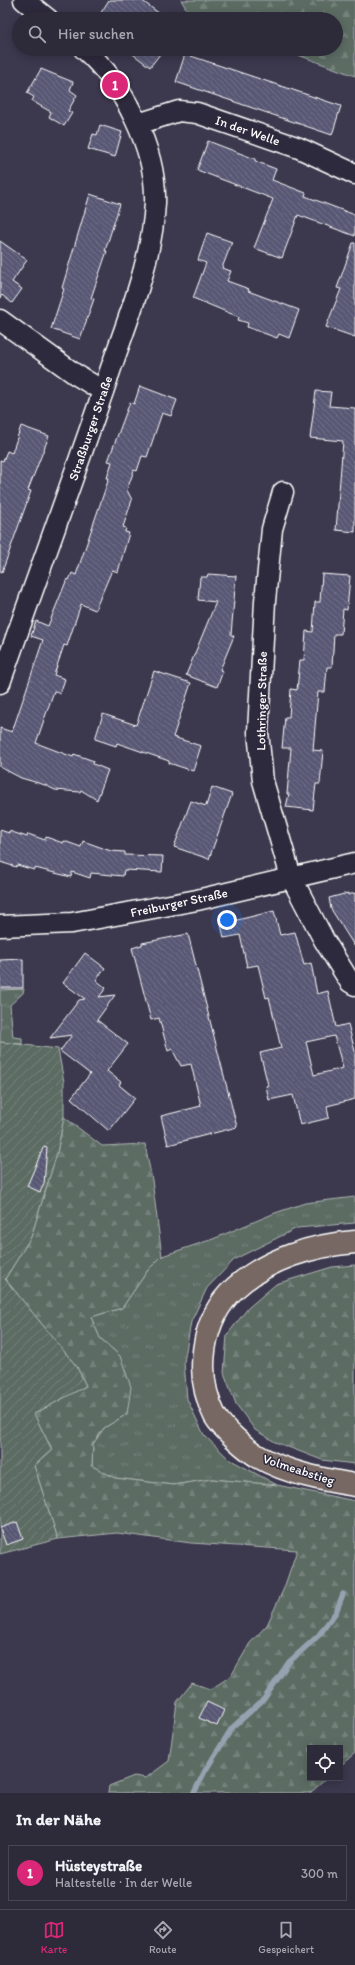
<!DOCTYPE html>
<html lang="de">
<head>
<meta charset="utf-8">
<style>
  :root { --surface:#2d2a3a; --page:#353242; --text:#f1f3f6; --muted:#a7a7af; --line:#484654; --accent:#db2777 }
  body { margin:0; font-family:Itim,sans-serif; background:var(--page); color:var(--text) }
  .controls { position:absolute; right:12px; bottom:12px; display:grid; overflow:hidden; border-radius:0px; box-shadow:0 2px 10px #0003 }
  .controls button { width:36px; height:36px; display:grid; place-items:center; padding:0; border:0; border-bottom:1px solid var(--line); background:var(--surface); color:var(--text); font:20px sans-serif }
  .you { position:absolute; left:227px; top:920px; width:14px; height:14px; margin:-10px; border:3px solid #fff; border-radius:50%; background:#1a73e8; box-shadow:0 0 0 6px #1a73e833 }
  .badge { display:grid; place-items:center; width:26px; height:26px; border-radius:50%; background:var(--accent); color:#fff; font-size:13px; font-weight:700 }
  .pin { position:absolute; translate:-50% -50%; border:2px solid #fff; box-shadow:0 1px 4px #0006 }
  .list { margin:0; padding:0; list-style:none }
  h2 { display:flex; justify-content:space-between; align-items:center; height:52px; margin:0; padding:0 16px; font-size:17px }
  h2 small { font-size:13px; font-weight:400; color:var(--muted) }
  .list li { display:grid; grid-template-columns:26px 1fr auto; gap:12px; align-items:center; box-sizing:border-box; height:56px; margin:0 8px 8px; padding:0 8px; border:1px solid var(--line); border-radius:0px }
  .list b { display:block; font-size:15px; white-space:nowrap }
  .list p { margin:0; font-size:13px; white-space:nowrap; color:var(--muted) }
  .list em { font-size:13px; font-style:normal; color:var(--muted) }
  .icon { flex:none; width:22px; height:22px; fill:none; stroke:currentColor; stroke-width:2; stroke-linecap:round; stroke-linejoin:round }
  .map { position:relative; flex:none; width:355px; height:1793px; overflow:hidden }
  .search { position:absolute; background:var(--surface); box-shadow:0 2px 10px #0003; left:12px; right:12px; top:12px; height:44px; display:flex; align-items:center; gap:10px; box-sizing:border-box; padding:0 14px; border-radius:22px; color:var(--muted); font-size:15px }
  .sheet { height:116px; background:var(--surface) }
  nav { display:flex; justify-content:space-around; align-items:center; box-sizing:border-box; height:56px; border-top:1px solid var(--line); background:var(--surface); font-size:11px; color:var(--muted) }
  nav a { display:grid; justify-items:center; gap:2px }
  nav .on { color:var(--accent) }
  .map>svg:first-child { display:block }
  .grass { fill:url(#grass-tufts); stroke:#aeb6b2 }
  .forest { fill:url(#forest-firs); stroke:#aeb6b2 }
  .garden { fill:url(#garden-furrows); stroke:#aeb6b2 }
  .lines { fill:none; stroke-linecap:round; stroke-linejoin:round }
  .stream { stroke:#97a1b0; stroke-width:5.5 }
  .building { fill:url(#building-back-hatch); stroke:#fff; fill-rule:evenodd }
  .minor-casing { stroke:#fff; stroke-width:23 }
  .major-casing { stroke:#fff; stroke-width:25 }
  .minor { stroke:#2f2a3d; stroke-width:20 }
  .major { stroke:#776864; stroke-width:22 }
  .labels { text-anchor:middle; stroke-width:3; stroke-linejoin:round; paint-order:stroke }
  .street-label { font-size:13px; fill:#fff; stroke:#2f2a3d }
</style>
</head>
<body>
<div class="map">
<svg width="355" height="1793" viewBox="0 0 355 1793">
  <defs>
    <pattern id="grass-tufts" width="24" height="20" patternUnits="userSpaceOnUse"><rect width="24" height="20" fill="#5c6c64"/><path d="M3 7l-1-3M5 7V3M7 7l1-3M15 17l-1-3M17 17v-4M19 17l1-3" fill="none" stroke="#74827b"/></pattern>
    <pattern id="forest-firs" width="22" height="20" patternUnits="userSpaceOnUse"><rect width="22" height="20" fill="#5c6c64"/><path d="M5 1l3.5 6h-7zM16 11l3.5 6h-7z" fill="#74827b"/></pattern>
    <pattern id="garden-furrows" width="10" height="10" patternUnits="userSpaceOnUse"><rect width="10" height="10" fill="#5c6c64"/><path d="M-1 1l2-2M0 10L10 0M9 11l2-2" fill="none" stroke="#74827b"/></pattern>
    <pattern id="building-back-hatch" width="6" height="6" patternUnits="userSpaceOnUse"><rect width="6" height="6" fill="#595875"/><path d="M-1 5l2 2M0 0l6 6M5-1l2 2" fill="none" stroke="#72718a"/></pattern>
  </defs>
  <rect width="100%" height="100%" fill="#3c384e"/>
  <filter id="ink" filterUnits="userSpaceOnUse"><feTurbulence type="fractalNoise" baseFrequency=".025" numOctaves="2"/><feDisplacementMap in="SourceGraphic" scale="8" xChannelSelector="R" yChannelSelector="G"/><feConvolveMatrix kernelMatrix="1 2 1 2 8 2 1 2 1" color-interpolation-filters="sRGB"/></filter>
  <g filter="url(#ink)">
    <g class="grass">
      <path d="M 24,989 L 23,993 L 10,1005 L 13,1037 L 22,1038 L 22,1044 L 0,1042 L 0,990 Z"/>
      <path d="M 355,1197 L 355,1223 L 297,1228 L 235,1259 L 207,1288 L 191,1322 L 184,1362 L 187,1399 L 204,1435 L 229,1459 L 277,1485 L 212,1479 L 173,1485 L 115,1478 L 92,1466 L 93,1444 L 104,1428 L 127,1414 L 120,1356 L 100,1338 L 91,1317 L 122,1308 L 148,1270 L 162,1256 L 213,1239 L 275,1213 L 305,1203 Z"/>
    </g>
    <g class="forest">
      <path d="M 181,0 L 355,0 L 355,76 L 282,49 L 336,49 L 336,19 L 202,19 L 190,15 Z"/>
      <path d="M 64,1117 L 102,1146 L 145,1144 L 152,1180 L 162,1256 L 148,1270 L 122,1308 L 91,1317 L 100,1338 L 120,1356 L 131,1387 L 127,1414 L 104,1428 L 93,1444 L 92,1466 L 115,1478 L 173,1485 L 212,1479 L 277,1485 L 355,1501 L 355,1753 L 340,1766 L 340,1748 L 310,1748 L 310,1778 L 327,1778 L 310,1793 L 108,1793 L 109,1786 L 134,1776 L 146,1778 L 169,1761 L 177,1702 L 192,1683 L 211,1689 L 231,1676 L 250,1643 L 267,1625 L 284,1588 L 297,1550 L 191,1543 L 117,1533 L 58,1539 L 34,1466 L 52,1450 L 34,1414 L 86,1386 L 77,1367 L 5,1279 L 31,1237 L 57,1153 Z"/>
      <path d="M 355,1265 L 355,1464 L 322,1460 L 275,1442 L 255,1430 L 236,1404 L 224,1373 L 227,1335 L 248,1308 L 276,1284 L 332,1267 Z"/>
    </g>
    <path class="garden" d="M 0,1042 L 58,1049 L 64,1082 L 64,1117 L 57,1153 L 31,1237 L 5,1279 L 77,1367 L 86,1386 L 34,1414 L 52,1450 L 34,1466 L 58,1539 L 0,1554 Z"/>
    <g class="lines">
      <path class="stream" d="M 194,1793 L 205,1771 L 232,1728 L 264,1699 L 289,1662 L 319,1635 L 336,1612 L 343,1594"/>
    </g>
    <g class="building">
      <path d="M 109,0 L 141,0 L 167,19 L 97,19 Z"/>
      <path d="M 126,49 L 164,49 L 150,67 Z"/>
      <path d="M 185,54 L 341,106 L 332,135 L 176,82 Z"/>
      <path d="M 41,69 L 73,82 L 70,90 L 77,95 L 68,111 L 72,113 L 64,126 L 49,117 L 51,112 L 32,101 L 34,97 L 27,93 Z"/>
      <path d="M 100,125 L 122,132 L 115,157 L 88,149 L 93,134 L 97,135 Z"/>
      <path d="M 208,141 L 255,159 L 255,161 L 276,169 L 272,180 L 306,193 L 305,196 L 355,215 L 355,236 L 298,215 L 282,258 L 254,248 L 273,199 L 197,170 Z"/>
      <path d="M 90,194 L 120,204 L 105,251 L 107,251 L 91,298 L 94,299 L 80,339 L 51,329 L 64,289 L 62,288 Z"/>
      <path d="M 207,233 L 232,242 L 222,268 L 231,271 L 227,281 L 249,289 L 248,291 L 299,310 L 289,338 L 279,334 L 277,338 L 247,327 L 248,323 L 238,320 L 239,317 L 193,298 L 206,263 L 198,260 Z"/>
      <path d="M 0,241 L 27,260 L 12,282 L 22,289 L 12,303 L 2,295 L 0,298 Z"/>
      <path d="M 353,243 L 355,243 L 355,337 L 326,327 L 341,289 L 337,288 Z"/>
      <path d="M 140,386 L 177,400 L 171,416 L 162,413 L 147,457 L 142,456 L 137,471 L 134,470 L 127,490 L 132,500 L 123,527 L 126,528 L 125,532 L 129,533 L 118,572 L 112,570 L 95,610 L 81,604 L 67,646 L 64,645 L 54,675 L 65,679 L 60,694 L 54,691 L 36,743 L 73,757 L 74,754 L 94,761 L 93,764 L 108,770 L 97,800 L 81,790 L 80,792 L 55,790 L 45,785 L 21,778 L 0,767 L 0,728 L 12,732 L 43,640 L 31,636 L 36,621 L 48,626 L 67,579 L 69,580 L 72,573 L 76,575 L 109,478 L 107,478 L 112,462 L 108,461 L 130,402 L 134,404 Z"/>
      <path d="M 316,391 L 331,392 L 329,406 L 355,408 L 355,532 L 336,530 L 343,441 L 310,438 Z"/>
      <path d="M 21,426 L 49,436 L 28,490 L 31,491 L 2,572 L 0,571 L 0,460 L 3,461 L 7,451 L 12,453 Z"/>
      <path d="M 208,574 L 236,576 L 231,635 L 234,636 L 220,670 L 223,671 L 217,687 L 186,675 L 216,602 L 198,600 L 200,577 L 207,577 Z"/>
      <path d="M 322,574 L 350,576 L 347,610 L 343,609 L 341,634 L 334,634 L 332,667 L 327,667 L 325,692 L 318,692 L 313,750 L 323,751 L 320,784 L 316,784 L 313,810 L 286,807 L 289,794 L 287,794 L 291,748 L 282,748 L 285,717 L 289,717 L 291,689 L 297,690 L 300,660 L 304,660 L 306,631 L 313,632 L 315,602 L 320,602 Z"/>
      <path d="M 154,671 L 191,683 L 173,737 L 201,746 L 193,771 L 169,763 L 169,761 L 117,743 L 116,746 L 95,739 L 103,714 L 136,725 Z"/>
      <path d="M 212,787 L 232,794 L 209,859 L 174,847 L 191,801 L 206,806 Z"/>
      <path d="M 0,830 L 9,833 L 9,831 L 27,837 L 28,834 L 45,840 L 46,837 L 63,843 L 64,841 L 81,847 L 83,841 L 111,851 L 125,852 L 125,855 L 163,856 L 162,872 L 124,870 L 123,876 L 91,873 L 90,878 L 72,872 L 71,877 L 35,868 L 34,870 L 17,865 L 16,867 L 0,862 Z"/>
      <path d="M 348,893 L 348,895 L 355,893 L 355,947 L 331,909 L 329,898 Z"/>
      <path d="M 274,911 L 280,935 L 295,932 L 304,965 L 311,963 L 317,994 L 328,991 L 336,1027 L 348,1024 L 355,1051 L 355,1099 L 327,1106 L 329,1118 L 300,1125 L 293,1095 L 269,1100 L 266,1086 L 268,1085 L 260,1053 L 281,1048 L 269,997 L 266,998 L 258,965 L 247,967 L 240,935 L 224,938 L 221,924 ZM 334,1036 L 343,1068 L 314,1075 L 306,1042 Z"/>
      <path d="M 188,934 L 237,1127 L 168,1145 L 161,1116 L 201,1106 L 191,1064 L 181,1066 L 172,1049 L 168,1051 L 159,1018 L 151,1020 L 132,948 L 142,945 L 142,943 Z"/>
      <path d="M 85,953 L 105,968 L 96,980 L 106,988 L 99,997 L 115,995 L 97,1020 L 128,1044 L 107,1071 L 121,1082 L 119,1085 L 135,1098 L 109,1131 L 71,1098 L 90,1074 L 60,1051 L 72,1035 L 50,1038 L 79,1000 L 85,999 L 63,983 Z"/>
      <path d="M 23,959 L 23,988 L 0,988 L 0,960 Z"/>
      <path d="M 44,1146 L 47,1147 L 44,1184 L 40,1192 L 27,1186 Z"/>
      <path d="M 17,1522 L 23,1539 L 6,1545 L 0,1528 Z"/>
      <path d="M 207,1702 L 224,1710 L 217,1726 L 199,1718 Z"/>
    </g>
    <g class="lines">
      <g class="minor-casing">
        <g id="minor">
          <path d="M 24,0 L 48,19"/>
          <path d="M 138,124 L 179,111 L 197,113 L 299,148 L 355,174"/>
          <path d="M 0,320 L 75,374 L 103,391"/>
          <path d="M 283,492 L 272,529 L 265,601 L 258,732 L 263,781 L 291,877 L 324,940 L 350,982 L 355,985"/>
          <path d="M 0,683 C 36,580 74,477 109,374 C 128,318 152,262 155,203 C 157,150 123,83 84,49"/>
          <path d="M 0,926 L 72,923 L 197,900 L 355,863"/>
        </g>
      </g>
      <g class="major-casing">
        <path id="major" d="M 355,1242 C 313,1245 267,1259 235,1288 C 201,1319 194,1375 215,1416 C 222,1428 248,1451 259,1457 C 287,1473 324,1480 355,1485"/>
      </g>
      <use href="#minor" class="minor"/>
      <use href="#major" class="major"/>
    </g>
  </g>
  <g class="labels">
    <g class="street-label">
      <text transform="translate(248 130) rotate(19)" y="5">In der Welle</text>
      <text transform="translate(90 428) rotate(-71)" y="5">Straßburger Straße</text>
      <text transform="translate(261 701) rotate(-89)" y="5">Lothringer Straße</text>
      <text transform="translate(179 902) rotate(-12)" y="5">Freiburger Straße</text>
      <text transform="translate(299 1469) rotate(18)" y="5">Volmeabstieg</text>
    </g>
  </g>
</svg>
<div class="controls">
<button><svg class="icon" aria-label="locate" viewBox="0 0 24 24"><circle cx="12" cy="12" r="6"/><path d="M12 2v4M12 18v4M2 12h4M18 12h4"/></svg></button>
</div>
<div class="you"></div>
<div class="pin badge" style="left:115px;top:85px">1</div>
<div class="search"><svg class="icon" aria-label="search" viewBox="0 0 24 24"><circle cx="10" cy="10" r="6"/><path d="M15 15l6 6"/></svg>Hier suchen</div>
</div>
<section class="sheet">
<h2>In der Nähe<small></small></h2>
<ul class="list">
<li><span class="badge">1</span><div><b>Hüsteystraße</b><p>Haltestelle · In der Welle</p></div><em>300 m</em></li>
</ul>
</section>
<nav>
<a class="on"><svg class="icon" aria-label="map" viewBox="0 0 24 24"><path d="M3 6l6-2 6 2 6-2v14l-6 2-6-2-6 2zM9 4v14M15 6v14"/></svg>Karte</a>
<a><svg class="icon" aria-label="directions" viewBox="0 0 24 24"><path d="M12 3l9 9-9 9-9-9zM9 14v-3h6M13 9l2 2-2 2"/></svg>Route</a>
<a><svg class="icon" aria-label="saved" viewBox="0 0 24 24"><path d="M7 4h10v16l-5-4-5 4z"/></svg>Gespeichert</a>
</nav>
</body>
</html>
